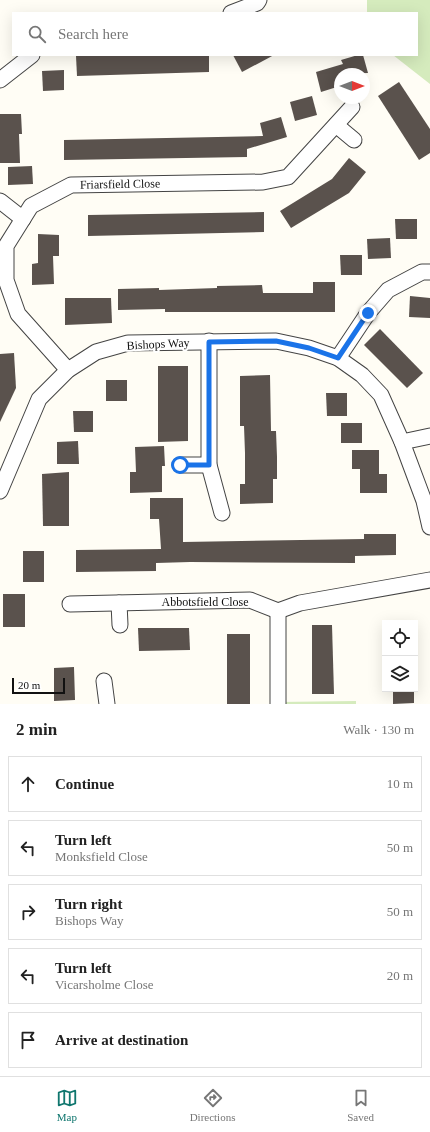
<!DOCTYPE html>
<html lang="en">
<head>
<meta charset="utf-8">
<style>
  :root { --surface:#fff; --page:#f2f2f2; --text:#222; --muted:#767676; --line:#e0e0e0; --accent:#0f766e }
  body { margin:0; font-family:"Times New Roman",serif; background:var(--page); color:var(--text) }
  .controls { position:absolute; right:12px; bottom:12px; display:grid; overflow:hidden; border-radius:0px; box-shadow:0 4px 16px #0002 }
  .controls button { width:36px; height:36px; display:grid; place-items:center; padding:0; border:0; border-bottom:1px solid var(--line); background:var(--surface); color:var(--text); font:20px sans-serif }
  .compass { position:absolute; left:334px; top:68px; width:36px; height:36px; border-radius:50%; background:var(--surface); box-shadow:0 4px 16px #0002; rotate:90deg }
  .scale { position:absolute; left:12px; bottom:10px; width:53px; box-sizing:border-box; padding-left:4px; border:2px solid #111; border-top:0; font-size:11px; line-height:14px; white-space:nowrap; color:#111; -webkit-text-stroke:3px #fff; paint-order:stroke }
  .stop { position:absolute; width:12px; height:12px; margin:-9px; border:3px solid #1a73e8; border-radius:50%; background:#fff }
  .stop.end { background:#1a73e8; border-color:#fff; box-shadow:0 1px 4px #0008 }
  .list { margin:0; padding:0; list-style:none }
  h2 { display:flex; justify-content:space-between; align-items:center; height:52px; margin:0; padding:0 16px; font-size:17px }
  h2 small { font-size:13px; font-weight:400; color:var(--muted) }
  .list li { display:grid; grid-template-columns:26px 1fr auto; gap:12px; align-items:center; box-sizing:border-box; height:56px; margin:0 8px 8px; padding:0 8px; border:1px solid var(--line); border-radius:0px }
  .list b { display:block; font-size:15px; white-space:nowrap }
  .list p { margin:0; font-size:13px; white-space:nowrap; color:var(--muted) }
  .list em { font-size:13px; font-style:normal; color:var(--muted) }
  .icon { flex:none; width:22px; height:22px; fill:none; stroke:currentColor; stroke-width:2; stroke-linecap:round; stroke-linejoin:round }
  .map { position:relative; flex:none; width:430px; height:704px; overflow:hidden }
  .search { position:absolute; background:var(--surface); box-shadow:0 4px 16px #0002; left:12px; right:12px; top:12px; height:44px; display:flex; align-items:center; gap:10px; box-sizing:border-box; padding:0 14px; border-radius:0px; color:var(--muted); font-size:15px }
  .sheet { height:372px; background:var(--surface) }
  nav { display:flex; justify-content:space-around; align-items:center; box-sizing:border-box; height:56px; border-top:1px solid var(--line); background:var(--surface); font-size:11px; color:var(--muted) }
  nav a { display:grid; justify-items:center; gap:2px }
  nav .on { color:var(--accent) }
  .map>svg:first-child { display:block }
  .green { fill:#d5ebbd }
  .building { fill:#5a524d }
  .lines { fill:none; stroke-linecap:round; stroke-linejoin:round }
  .minor-casing { stroke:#444; stroke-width:17 }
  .minor { stroke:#fff; stroke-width:15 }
  .route { stroke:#1a73e8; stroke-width:5 }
  .labels { text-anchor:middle; stroke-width:4; stroke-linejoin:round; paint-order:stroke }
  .street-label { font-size:12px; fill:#111; stroke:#fff }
</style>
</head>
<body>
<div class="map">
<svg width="430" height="704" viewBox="0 0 430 704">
  <rect width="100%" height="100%" fill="#fffdf5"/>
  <g class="green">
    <path d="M 367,0 L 430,0 L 430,84 L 393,55 L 417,55 L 417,13 L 367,13 Z"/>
    <path d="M 356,701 L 356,704 L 278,704 L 278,702 Z"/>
  </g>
  <g class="building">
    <path d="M 209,55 L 209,72 L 77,76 L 76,56 Z"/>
    <path d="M 233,55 L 274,55 L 242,72 Z"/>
    <path d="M 358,55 L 363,55 L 368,73 L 340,74 L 340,86 L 321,92 L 316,72 L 343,64 L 341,60 Z"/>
    <path d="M 64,70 L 64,90 L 43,91 L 42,71 Z"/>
    <path d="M 399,82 L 430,129 L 430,153 L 419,160 L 378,96 Z"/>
    <path d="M 312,96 L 317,115 L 295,121 L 290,102 Z"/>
    <path d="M 0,114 L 21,114 L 22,134 L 19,134 L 20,163 L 0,163 Z"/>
    <path d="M 281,117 L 287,137 L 247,149 L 247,157 L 64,160 L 64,140 L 263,136 L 260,123 Z"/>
    <path d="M 349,158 L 366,172 L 349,193 L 291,228 L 280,211 L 332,179 Z"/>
    <path d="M 32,166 L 33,184 L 8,185 L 8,167 Z"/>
    <path d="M 264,212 L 264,232 L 88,236 L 88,215 Z"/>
    <path d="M 395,219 L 417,219 L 417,239 L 396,239 Z"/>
    <path d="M 38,234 L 59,235 L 59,256 L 53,256 L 54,284 L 32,285 L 32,264 L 38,263 Z"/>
    <path d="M 390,238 L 391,258 L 368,259 L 367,239 Z"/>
    <path d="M 340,255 L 362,255 L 362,275 L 341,275 Z"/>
    <path d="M 313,282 L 335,282 L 335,312 L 165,312 L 165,309 L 118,310 L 118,289 L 159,288 L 159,290 L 217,288 L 217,286 L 262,285 L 263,293 L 313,293 Z"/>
    <path d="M 410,296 L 430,298 L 430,318 L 409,317 Z"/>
    <path d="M 65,298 L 111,298 L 112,323 L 65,325 Z"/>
    <path d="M 380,329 L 423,373 L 407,388 L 364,345 Z"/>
    <path d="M 14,353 L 16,388 L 0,422 L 0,354 Z"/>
    <path d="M 158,366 L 188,366 L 188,441 L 158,442 Z"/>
    <path d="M 270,375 L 271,431 L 276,431 L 277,457 L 277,479 L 273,479 L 273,503 L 240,504 L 240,484 L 245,484 L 245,453 L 244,426 L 240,426 L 240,376 Z"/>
    <rect x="106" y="380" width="21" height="21"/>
    <path d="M 326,393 L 347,393 L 347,416 L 327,416 Z"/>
    <path d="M 73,411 L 93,411 L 93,432 L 74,432 Z"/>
    <rect x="341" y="423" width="21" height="20"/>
    <path d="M 78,441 L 79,464 L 57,464 L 57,442 Z"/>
    <path d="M 164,446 L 165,466 L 162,466 L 162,492 L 130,493 L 130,472 L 136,472 L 135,447 Z"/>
    <path d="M 352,450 L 379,450 L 379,474 L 387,474 L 387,493 L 360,493 L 360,469 L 352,469 Z"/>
    <path d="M 69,472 L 69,526 L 43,526 L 42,474 Z"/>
    <path d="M 150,498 L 183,498 L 183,542 L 364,539 L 364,534 L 396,534 L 396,555 L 355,556 L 355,563 L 190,562 L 156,563 L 156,571 L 76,572 L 76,550 L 161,549 L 159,519 L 150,519 Z"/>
    <rect x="23" y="551" width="21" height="31"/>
    <rect x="3" y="594" width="22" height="33"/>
    <path d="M 312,625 L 332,625 L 334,694 L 312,694 Z"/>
    <path d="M 138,628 L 189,628 L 190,650 L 139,651 Z"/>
    <rect x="227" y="634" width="23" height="70"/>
    <path d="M 74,667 L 75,700 L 54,701 L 54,668 Z"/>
    <path d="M 393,689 L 414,689 L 414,703 L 393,704 Z"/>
  </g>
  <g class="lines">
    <g class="minor-casing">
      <g id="minor">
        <path d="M 231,13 L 257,3 L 259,0"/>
        <path d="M 0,80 L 32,55"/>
        <path d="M 336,125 L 354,140"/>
        <path d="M 0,201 L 23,219"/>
        <path d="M 209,341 L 209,465 L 222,513"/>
        <path d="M 338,358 L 368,313 L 388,290 L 422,272 L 430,272"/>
        <path d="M 68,370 L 18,314 L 6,280 L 6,246 L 31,206 L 71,185 L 263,182 L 288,177 L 352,107"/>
        <path d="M 402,442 L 430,436"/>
        <path d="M 180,465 L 209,465"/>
        <path d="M 0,491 L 39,399 L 68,370 L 96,352 L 128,343 L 276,341 L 309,348 L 338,358 L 362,375 L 381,395 L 402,442 L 424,501 L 430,527"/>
        <path d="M 119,603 L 120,625"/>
        <path d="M 70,604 L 250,600 L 278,611 L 300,603 L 430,580"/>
        <path d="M 278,611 L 278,704"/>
        <path d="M 104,681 L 107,704"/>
      </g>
    </g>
    <use href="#minor" class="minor"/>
  </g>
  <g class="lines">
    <path class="route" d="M 180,465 L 209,465 L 209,342 L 276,341 L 309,348 L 338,358 L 368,313"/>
  </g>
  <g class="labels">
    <g class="street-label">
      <text transform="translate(120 184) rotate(-1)" y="4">Friarsfield Close</text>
      <text transform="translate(158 344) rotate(-3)" y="4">Bishops Way</text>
      <text x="205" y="606">Abbotsfield Close</text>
    </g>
  </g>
</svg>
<div class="controls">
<button><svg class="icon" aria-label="locate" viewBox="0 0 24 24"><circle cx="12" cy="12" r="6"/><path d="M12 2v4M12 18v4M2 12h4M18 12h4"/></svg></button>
<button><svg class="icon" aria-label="layers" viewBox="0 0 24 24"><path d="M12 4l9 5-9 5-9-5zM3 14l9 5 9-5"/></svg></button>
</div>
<svg class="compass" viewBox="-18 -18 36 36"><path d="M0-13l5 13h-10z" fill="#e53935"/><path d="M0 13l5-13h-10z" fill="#767676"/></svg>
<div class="scale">20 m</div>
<div class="stop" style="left:180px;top:465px"></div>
<div class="stop end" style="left:368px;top:313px"></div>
<div class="search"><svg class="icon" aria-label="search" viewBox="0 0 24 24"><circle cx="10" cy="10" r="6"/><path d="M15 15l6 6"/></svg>Search here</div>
</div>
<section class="sheet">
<h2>2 min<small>Walk · 130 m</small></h2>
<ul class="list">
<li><svg class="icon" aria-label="ahead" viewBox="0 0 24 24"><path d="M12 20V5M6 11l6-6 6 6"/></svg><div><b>Continue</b></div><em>10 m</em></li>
<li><svg class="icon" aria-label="left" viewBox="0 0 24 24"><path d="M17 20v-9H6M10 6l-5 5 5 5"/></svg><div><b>Turn left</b><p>Monksfield Close</p></div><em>50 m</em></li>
<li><svg class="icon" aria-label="right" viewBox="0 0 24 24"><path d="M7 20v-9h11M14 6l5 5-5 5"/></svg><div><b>Turn right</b><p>Bishops Way</p></div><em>50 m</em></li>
<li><svg class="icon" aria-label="left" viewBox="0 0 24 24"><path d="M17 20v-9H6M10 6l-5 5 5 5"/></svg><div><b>Turn left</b><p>Vicarsholme Close</p></div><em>20 m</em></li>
<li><svg class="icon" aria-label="arrive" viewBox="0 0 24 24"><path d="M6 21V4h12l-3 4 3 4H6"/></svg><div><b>Arrive at destination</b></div></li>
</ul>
</section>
<nav>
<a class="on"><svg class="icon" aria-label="map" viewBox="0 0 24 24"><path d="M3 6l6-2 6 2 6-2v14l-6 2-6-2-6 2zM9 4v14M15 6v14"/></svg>Map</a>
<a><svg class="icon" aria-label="directions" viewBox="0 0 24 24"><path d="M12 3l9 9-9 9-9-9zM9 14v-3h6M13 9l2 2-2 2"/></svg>Directions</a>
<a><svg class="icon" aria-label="saved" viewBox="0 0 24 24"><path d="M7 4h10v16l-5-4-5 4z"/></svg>Saved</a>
</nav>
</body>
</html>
